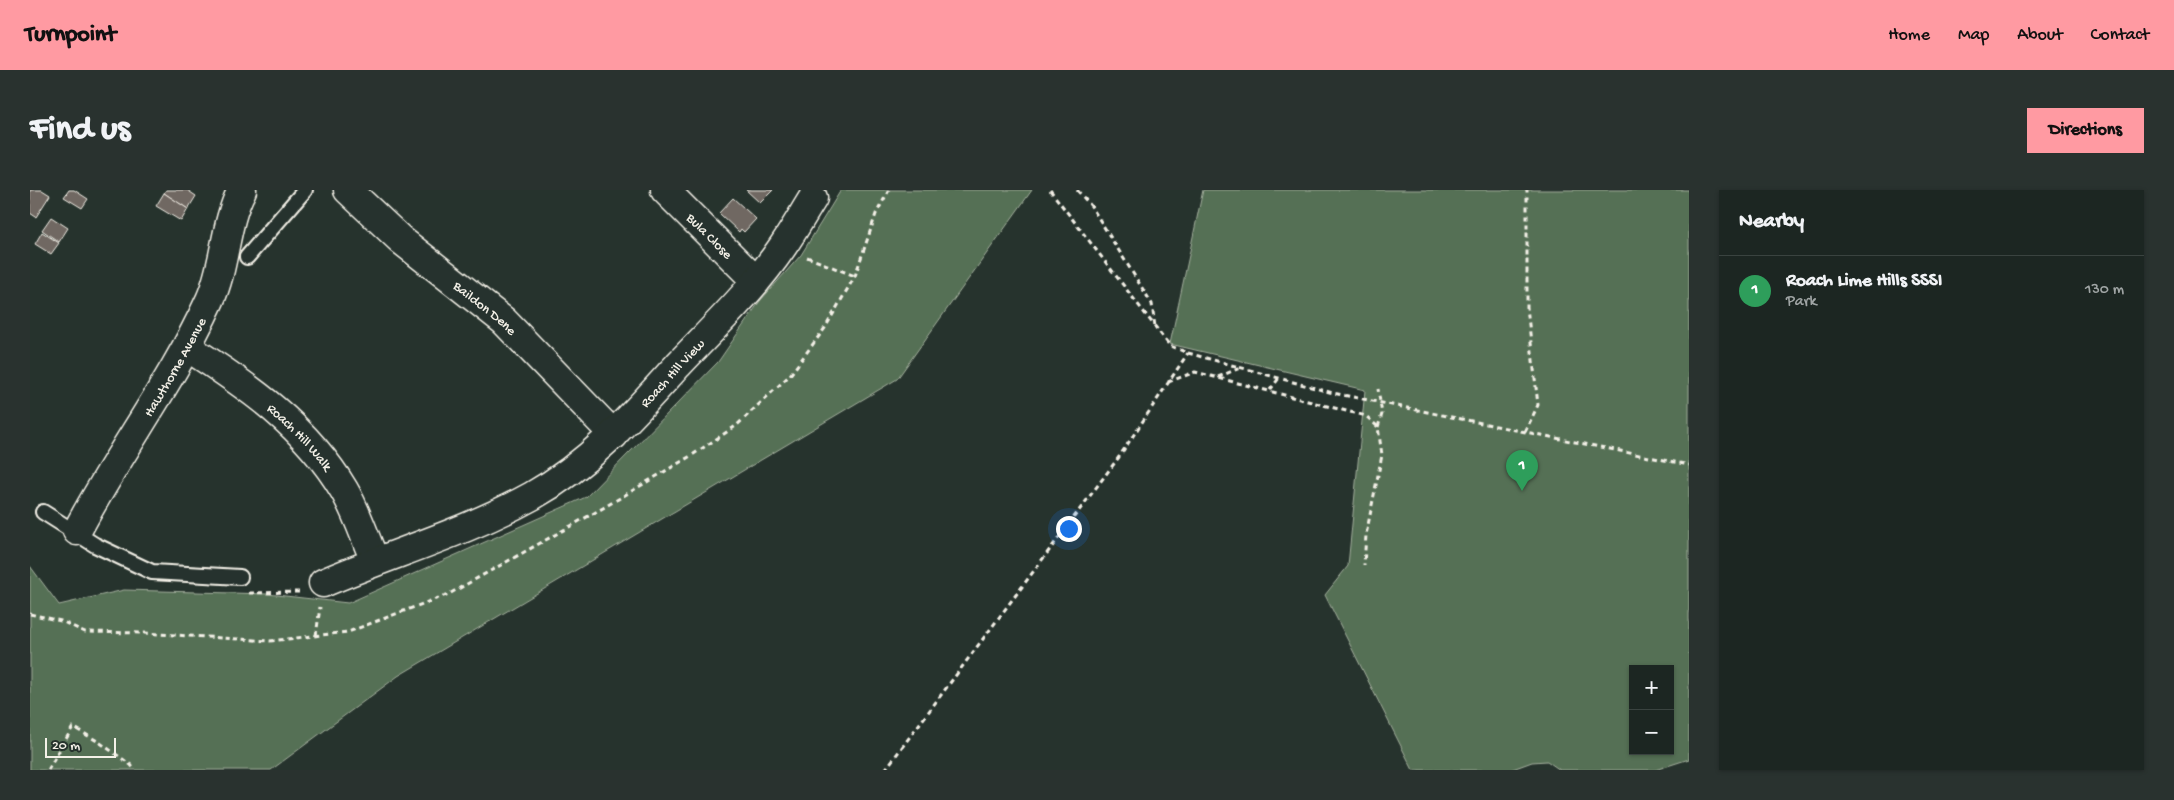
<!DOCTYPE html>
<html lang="en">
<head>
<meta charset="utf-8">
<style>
  :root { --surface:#1c2622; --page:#29322f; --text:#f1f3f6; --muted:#a0a5a5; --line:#3a4340; --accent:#ff9aa2 }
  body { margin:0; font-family:"Gochi Hand",sans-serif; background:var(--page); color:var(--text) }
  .controls { position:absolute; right:15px; bottom:15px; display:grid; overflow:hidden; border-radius:0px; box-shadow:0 1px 4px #0004 }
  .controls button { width:45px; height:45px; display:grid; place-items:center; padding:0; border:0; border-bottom:1px solid var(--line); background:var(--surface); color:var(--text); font:25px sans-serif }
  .scale { position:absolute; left:15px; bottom:12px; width:71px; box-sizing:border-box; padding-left:5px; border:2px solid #f4f1e8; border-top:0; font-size:14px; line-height:18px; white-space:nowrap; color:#f4f1e8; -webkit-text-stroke:4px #26332d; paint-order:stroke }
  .you { position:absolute; left:1038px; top:338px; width:18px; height:18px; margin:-12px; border:4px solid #fff; border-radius:50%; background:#1a73e8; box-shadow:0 0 0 8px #1a73e833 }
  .badge { display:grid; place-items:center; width:32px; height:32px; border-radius:50%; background:var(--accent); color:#fff; font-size:16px; font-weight:700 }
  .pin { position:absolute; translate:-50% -41px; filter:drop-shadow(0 1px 2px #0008) }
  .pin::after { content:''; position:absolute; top:26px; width:18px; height:15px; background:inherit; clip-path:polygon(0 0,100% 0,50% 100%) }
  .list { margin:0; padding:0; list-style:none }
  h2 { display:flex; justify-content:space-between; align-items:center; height:65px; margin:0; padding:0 20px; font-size:21px }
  h2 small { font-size:16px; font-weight:400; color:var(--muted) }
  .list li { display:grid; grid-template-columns:32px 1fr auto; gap:15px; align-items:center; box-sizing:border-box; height:70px; padding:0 20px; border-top:1px solid var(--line) }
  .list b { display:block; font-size:19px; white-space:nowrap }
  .list p { margin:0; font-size:16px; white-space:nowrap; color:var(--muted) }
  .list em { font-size:16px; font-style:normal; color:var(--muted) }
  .map { position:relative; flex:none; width:1659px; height:580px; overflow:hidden; border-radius:0px }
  header { display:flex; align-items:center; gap:30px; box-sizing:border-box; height:70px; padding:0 25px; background:var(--accent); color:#111 }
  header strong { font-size:24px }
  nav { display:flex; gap:28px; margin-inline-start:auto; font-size:18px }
  .intro { display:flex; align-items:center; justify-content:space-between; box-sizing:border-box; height:120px; padding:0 30px }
  h1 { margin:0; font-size:35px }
  .button { padding:12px 22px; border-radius:0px; background:var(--accent); color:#111; font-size:18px; font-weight:700 }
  main { display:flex; gap:30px; padding:0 30px }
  aside { flex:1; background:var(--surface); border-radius:0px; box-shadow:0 1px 4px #0004 }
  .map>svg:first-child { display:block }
  .green { fill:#556f55; stroke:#a4b09e; fill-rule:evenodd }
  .building { fill:#706762; stroke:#f4f1e8 }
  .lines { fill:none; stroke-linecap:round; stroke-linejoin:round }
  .service-casing { stroke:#f4f1e8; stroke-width:18 }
  .minor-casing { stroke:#f4f1e8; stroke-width:31 }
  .path { stroke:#f4f1e8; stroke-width:3; stroke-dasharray:5 4; stroke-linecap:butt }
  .service { stroke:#26332d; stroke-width:14 }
  .minor { stroke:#26332d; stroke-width:28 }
  .labels { text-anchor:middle; stroke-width:5; stroke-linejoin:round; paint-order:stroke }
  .street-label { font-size:14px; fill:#f4f1e8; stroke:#26332d }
</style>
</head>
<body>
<header>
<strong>Turnpoint</strong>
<nav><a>Home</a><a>Map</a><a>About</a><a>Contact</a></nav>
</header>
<div class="intro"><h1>Find us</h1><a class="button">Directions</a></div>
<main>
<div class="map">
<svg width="1659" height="580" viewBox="0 0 1659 580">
  <rect width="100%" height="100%" fill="#26332d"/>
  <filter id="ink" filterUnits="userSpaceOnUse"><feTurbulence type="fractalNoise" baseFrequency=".02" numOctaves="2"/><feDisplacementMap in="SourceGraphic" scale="10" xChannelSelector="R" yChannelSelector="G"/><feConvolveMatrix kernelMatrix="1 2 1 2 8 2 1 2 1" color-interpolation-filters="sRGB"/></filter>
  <g filter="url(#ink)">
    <g class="green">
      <path d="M 811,0 L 1002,0 L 867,189 L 368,486 L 241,580 L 0,580 L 0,376 L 29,415 L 94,400 L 237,404 L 318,413 L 556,307 L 688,172 L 730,111 L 771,65 Z"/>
      <path d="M 1173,0 L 1659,0 L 1659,569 L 1625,580 L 1530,580 L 1517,571 L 1502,572 L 1480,580 L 1383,580 L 1295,405 L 1318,376 L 1335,200 L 1140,154 ZM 1603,479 L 1640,479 L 1640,561 L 1603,561 Z"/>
    </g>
    <g class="building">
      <path d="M 0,0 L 12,0 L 20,5 L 6,27 L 0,23 Z"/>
      <path d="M 39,0 L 44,0 L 58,9 L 52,18 L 34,7 Z"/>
      <path d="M 136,0 L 157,0 L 166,6 L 158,19 L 134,3 Z"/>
      <path d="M 716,0 L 743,0 L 730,13 Z"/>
      <path d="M 134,3 L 158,19 L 151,31 L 126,16 Z"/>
      <path d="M 703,8 L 726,29 L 714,42 L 711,39 L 709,42 L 689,23 Z"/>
      <path d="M 21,27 L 38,38 L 29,52 L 12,40 Z"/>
      <path d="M 12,42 L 29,53 L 21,64 L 5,54 Z"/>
    </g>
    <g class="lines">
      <g class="service-casing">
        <g id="service">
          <path d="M 217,67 L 275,0"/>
          <path d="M 13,322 L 65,355 L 122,382 L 210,387"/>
        </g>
      </g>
      <g class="minor-casing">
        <g id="minor">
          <path id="s1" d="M 318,0 L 371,50 L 474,131 L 584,245"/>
          <path id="s2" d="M 635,0 L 726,91"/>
          <path id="s3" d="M 157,157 C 218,196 276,236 314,300 C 327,322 335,348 345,371"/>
          <path id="s4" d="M 47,341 C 88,263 143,191 180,110 C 196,75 194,34 212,0"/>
          <path id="s5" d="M 293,393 C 363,363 435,343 502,306 C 561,273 604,224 648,175 C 684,137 724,99 753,56 C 764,40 773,24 783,8"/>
        </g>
      </g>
      <g class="path">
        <path d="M 1020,0 L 1140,156 L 1158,163 L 1303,203 L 1659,275"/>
        <path d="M 1047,0 L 1061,16 L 1114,101 L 1122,114 L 1125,137"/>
        <path d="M 777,67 L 825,86"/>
        <path d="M 1188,187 L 1210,178"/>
        <path d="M 1138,192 L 1165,182 L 1336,226 L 1348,237 L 1352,265 L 1336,345 L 1334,375"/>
        <path d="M 1240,200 L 1249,188"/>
        <path d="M 1348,237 L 1352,224 L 1348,199"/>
        <path d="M 1495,242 L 1508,215 L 1497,117 L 1497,0"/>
        <path d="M 219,403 L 270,402"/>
        <path d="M 0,424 L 31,431 L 55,442 L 113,443 L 240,451 L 318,442 L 419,404 L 573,318 L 659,267 L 706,236 L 760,185 L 795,138 L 825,86 L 846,24 L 859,0"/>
        <path d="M 286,446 L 290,417"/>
        <path d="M 18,580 L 43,537 L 69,552 L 101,575 L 105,580"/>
        <path d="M 855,580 L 1089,267 L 1158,163"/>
      </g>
      <use href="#service" class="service"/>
      <use href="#minor" class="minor"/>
    </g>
  </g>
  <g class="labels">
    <g class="street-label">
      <text dy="5" stroke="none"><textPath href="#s2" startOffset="64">Bula Close</textPath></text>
      <text dy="5" stroke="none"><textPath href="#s1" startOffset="181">Baildon Dene</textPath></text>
      <text dy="5" stroke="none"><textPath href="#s4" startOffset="191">Hawthorne Avenue</textPath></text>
      <text dy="5" stroke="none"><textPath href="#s5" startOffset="414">Roach Hill View</textPath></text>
      <text dy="5" stroke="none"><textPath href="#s3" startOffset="145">Roach Hill Walk</textPath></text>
    </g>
  </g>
</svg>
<div class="controls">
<button>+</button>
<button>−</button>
</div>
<div class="scale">20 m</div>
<div class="you"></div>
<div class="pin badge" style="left:1492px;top:301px;background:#2e9e5b">1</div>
</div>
<aside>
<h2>Nearby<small></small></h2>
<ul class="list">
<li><span class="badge" style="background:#2e9e5b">1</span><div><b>Roach Lime Hills SSSI</b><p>Park</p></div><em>130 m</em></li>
</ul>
</aside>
</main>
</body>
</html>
